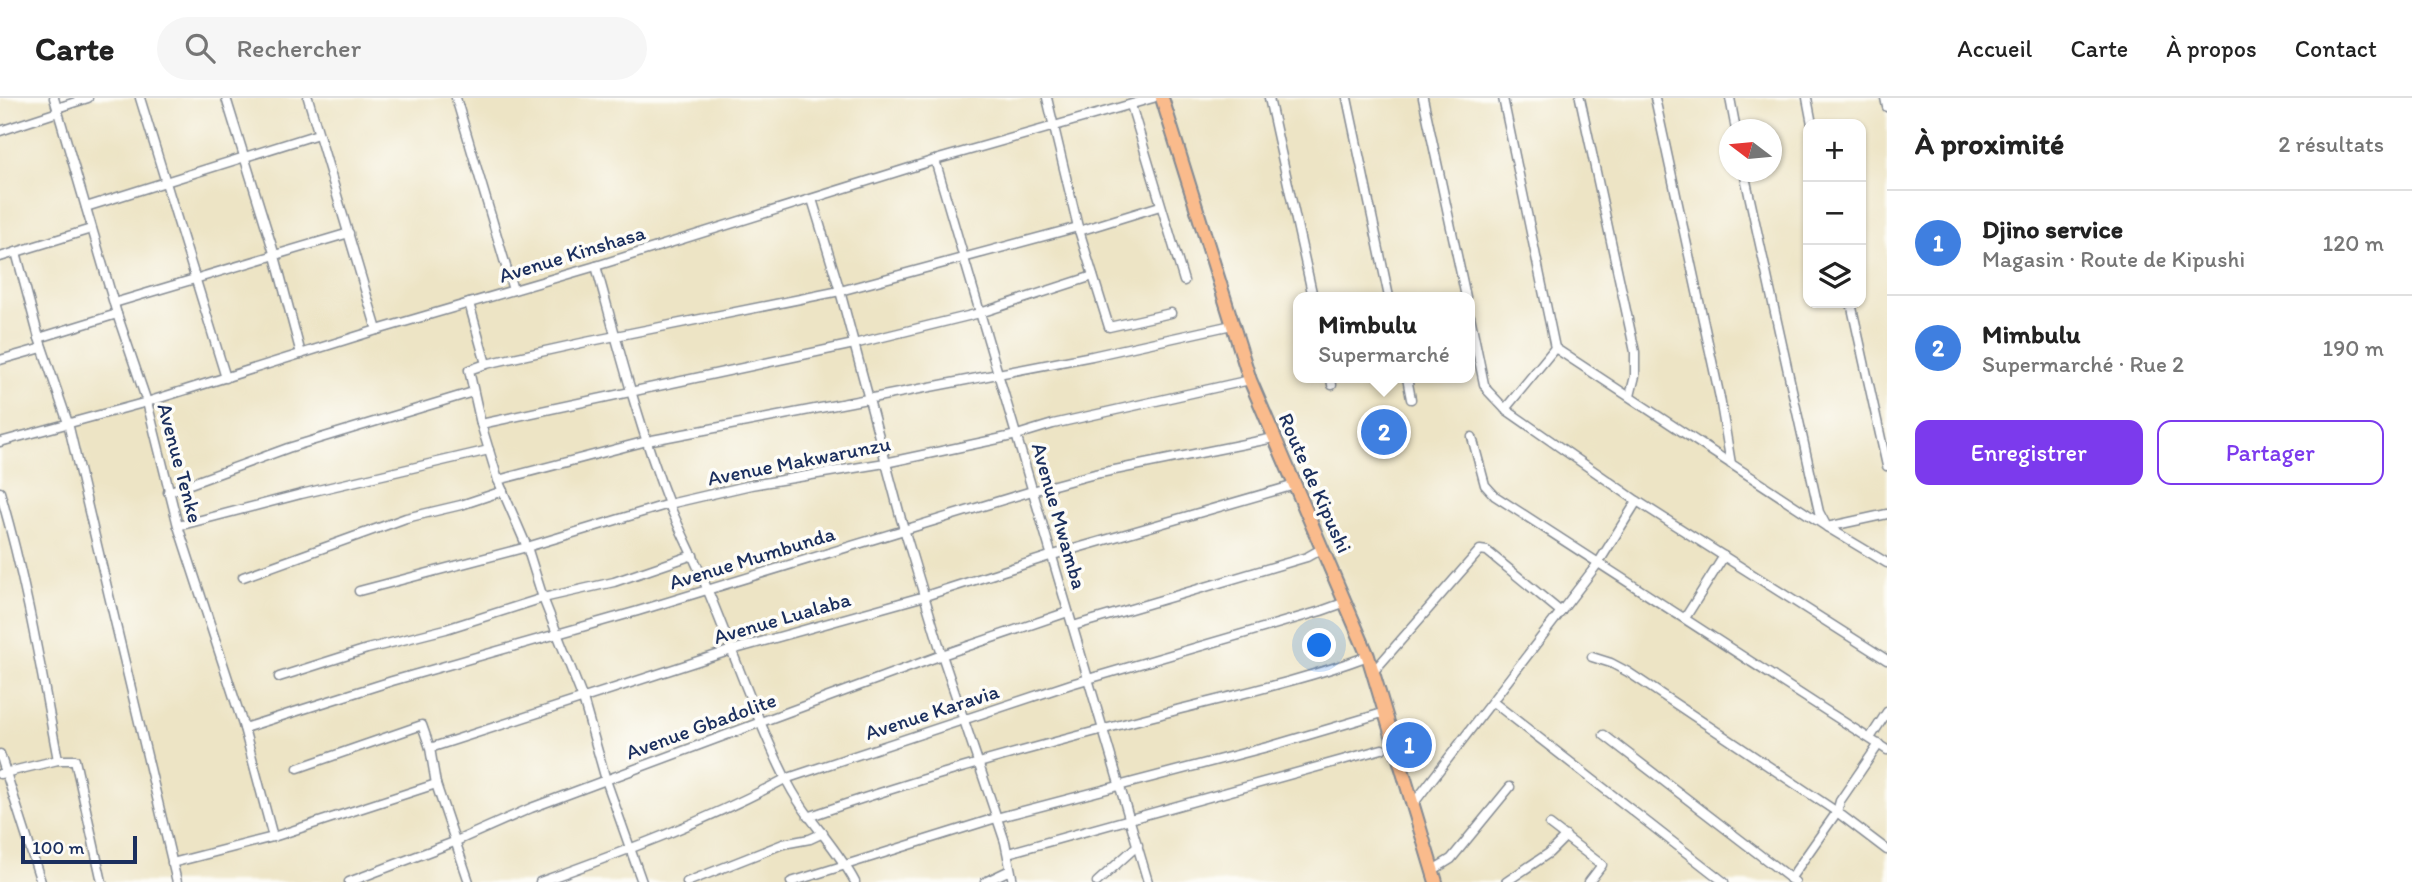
<!DOCTYPE html>
<html lang="fr">
<head>
<meta charset="utf-8">
<style>
  :root { --surface:#fff; --page:#f6f6f6; --text:#222; --muted:#767676; --line:#e0e0e0; --accent:#7c3aed }
  body { margin:0; font-family:Itim,sans-serif; background:var(--page); color:var(--text) }
  .controls { position:absolute; right:21px; top:21px; display:grid; overflow:hidden; border-radius:14px; box-shadow:0 2px 5px #0004 }
  .controls button { width:63px; height:63px; display:grid; place-items:center; padding:0; border:0; border-bottom:2px solid var(--line); background:var(--surface); color:var(--text); font:35px sans-serif }
  .compass { position:absolute; left:1719px; top:21px; width:63px; height:63px; border-radius:50%; background:var(--surface); box-shadow:0 2px 5px #0004; rotate:286deg }
  .scale { position:absolute; left:21px; bottom:18px; width:116px; box-sizing:border-box; padding-left:7px; border:4px solid #1b2f5e; border-top:0; font-size:19px; line-height:24px; white-space:nowrap; color:#1b2f5e; -webkit-text-stroke:5px #fdfcf7; paint-order:stroke }
  .you { position:absolute; left:1320px; top:548px; width:24px; height:24px; margin:-18px; border:5px solid #fff; border-radius:50%; background:#1a73e8; box-shadow:0 0 0 10px #1a73e833 }
  .badge { display:grid; place-items:center; width:46px; height:46px; border-radius:50%; background:var(--accent); color:#fff; font-size:23px; font-weight:700 }
  .pin { position:absolute; translate:-50% -50%; border:4px solid #fff; box-shadow:0 2px 7px #0006 }
  .popup { position:absolute; left:1293px; top:194px; width:182px; height:91px; box-sizing:border-box; display:grid; place-content:center; border-radius:14px; background:var(--surface); filter:drop-shadow(0 2px 5px #0005); font-size:23px; white-space:nowrap; color:var(--muted) }
  .popup b { font-size:26px; color:var(--text) }
  .popup::after { content:''; position:absolute; left:50%; top:100%; margin-left:-14px; border:14px solid transparent; border-top-color:var(--surface) }
  .list { margin:0; padding:0; list-style:none }
  h2 { display:flex; justify-content:space-between; align-items:center; height:91px; margin:0; padding:0 28px; font-size:30px }
  h2 small { font-size:23px; font-weight:400; color:var(--muted) }
  .list li { display:grid; grid-template-columns:46px 1fr auto; gap:21px; align-items:center; box-sizing:border-box; height:105px; padding:0 28px; border-top:2px solid var(--line) }
  .list b { display:block; font-size:26px; white-space:nowrap }
  .list p { margin:0; font-size:23px; white-space:nowrap; color:var(--muted) }
  .list em { font-size:23px; font-style:normal; color:var(--muted) }
  .actions { display:flex; gap:14px; padding:21px 28px }
  .actions a { flex:1; padding:16px 0; border:2px solid var(--accent); border-radius:14px; text-align:center; font-size:24px; color:var(--accent) }
  .actions .main { background:var(--accent); color:#fff }
  .icon { flex:none; width:38px; height:38px; fill:none; stroke:currentColor; stroke-width:2; stroke-linecap:round; stroke-linejoin:round }
  .map { position:relative; flex:none; width:1887px; height:784px; overflow:hidden }
  header { display:flex; align-items:center; gap:42px; box-sizing:border-box; height:98px; padding:0 35px; background:var(--surface); border-bottom:2px solid var(--line) }
  header strong { font-size:33px }
  nav { display:flex; gap:38px; margin-inline-start:auto; font-size:24px }
  .search { width:490px; height:63px; background:var(--page); display:flex; align-items:center; gap:18px; box-sizing:border-box; padding:0 24px; border-radius:38px; color:var(--muted); font-size:26px }
  main { display:flex }
  aside { flex:1; background:var(--surface) }
  .map>svg:first-child { display:block }
  .lines { fill:none; stroke-linecap:round; stroke-linejoin:round }
  .minor-casing { stroke:#848a92; stroke-width:11 }
  .highway-casing { stroke:#848a92; stroke-width:16 }
  .minor { stroke:#fff; stroke-width:8 }
  .highway { stroke:#fabb8c; stroke-width:12 }
  .labels { text-anchor:middle; stroke-width:7; stroke-linejoin:round; paint-order:stroke }
  .street-label { font-size:21px; fill:#1b2f5e; stroke:#fdfcf7 }
</style>
</head>
<body>
<header>
<strong>Carte</strong>
<div class="search"><svg class="icon" aria-label="search" viewBox="0 0 24 24"><circle cx="10" cy="10" r="6"/><path d="M15 15l6 6"/></svg>Rechercher</div>
<nav><a>Accueil</a><a>Carte</a><a>À propos</a><a>Contact</a></nav>
</header>
<main>
<div class="map">
<svg width="1887" height="784" viewBox="0 0 1887 784">
  <rect width="100%" height="100%" fill="#fdfcf7"/>
  <filter id="ink" filterUnits="userSpaceOnUse"><feTurbulence type="fractalNoise" baseFrequency=".0143" numOctaves="2"/><feDisplacementMap in="SourceGraphic" scale="14" xChannelSelector="R" yChannelSelector="G"/><feConvolveMatrix kernelMatrix="1 2 1 2 8 2 1 2 1" color-interpolation-filters="sRGB"/></filter>
  <filter id="wash" filterUnits="userSpaceOnUse"><feTurbulence type="fractalNoise" baseFrequency=".00686" numOctaves="4" result="noise"/><feDisplacementMap in="SourceGraphic" scale="28" xChannelSelector="R" yChannelSelector="G"/><feGaussianBlur stdDeviation="1.57" result="paint"/><feColorMatrix in="noise" values="0 0 0 0 0 0 0 0 0 0 0 0 0 0 0 0 0 1.4 0 .05"/><feComposite in="paint" operator="in"/></filter>
  <g filter="url(#wash)">
    <rect width="100%" height="100%" fill="#ede4c5"/>
  </g>
  <g filter="url(#ink)">
    <g class="lines">
      <g class="minor-casing">
        <g id="minor">
          <path d="M 54,0 L 117,216 L 147,304 L 178,428 L 244,630 L 273,739"/>
          <path d="M 140,0 L 226,280"/>
          <path d="M 226,0 L 275,158 L 301,256"/>
          <path d="M 308,0 L 377,232"/>
          <path d="M 456,0 L 513,192"/>
          <path d="M 1047,0 L 1078,129 L 1109,229 L 1171,215"/>
          <path d="M 1269,0 L 1313,199"/>
          <path d="M 1347,0 L 1389,199"/>
          <path d="M 1423,0 L 1466,199"/>
          <path d="M 1503,0 L 1555,250"/>
          <path d="M 1580,0 L 1635,254 L 1635,278 L 1630,298"/>
          <path d="M 1655,0 L 1720,300 L 1731,366"/>
          <path d="M 1730,0 L 1736,32"/>
          <path d="M 1807,0 L 1812,26"/>
          <path d="M 1885,0 L 1887,9"/>
          <path d="M 1131,7 L 1184,183"/>
          <path d="M 57,10 L 88,0"/>
          <path d="M 0,33 L 58,14"/>
          <path d="M 935,62 L 1148,784"/>
          <path d="M 1744,74 L 1819,414 L 1827,429 L 1887,416"/>
          <path d="M 812,101 L 840,193 L 901,421 L 942,557 L 1005,744 L 1013,784"/>
          <path d="M 86,109 L 318,36"/>
          <path d="M 1079,133 L 1160,108"/>
          <path d="M 16,154 L 39,240 L 68,325 L 177,784"/>
          <path d="M 0,159 L 91,131"/>
          <path d="M 596,168 C 618,247 639,329 669,406 C 681,435 696,463 708,493 C 734,555 755,619 785,679 C 803,718 835,746 855,784"/>
          <path d="M 114,205 L 349,135"/>
          <path d="M 469,205 L 486,266"/>
          <path d="M 1851,205 L 1887,368"/>
          <path d="M 1470,218 L 1484,286 L 1487,292 L 1505,311 L 1637,403 L 1887,562"/>
          <path d="M 39,240 L 117,216"/>
          <path d="M 1555,250 L 1827,429 L 1887,465"/>
          <path d="M 0,262 L 42,250"/>
          <path d="M 1331,280 L 1332,287"/>
          <path d="M 1407,280 L 1411,301"/>
          <path d="M 1505,311 L 1555,250"/>
          <path d="M 481,326 L 854,246 L 980,215 L 1093,178"/>
          <path d="M 1472,339 L 1485,387 L 1495,398 L 1887,652"/>
          <path d="M 0,344 L 147,304 L 377,232 L 596,168 L 935,62 L 1153,0"/>
          <path d="M 498,382 L 647,343 L 1092,258 L 1232,227"/>
          <path d="M 0,394 C 26,482 41,572 58,662"/>
          <path d="M 168,394 L 288,350 L 473,294"/>
          <path d="M 178,428 L 301,396 L 489,352"/>
          <path d="M 243,479 L 406,420 L 461,407 L 503,393"/>
          <path d="M 359,493 L 527,449 L 669,406 L 751,387 L 885,365 L 1017,337 L 1053,326 L 1250,282"/>
          <path d="M 1685,520 L 1724,458"/>
          <path d="M 1073,528 L 1307,459 L 1323,450"/>
          <path d="M 1592,559 L 1611,565 L 1628,574 L 1837,714 L 1887,752"/>
          <path d="M 1373,574 L 1480,452 L 1487,453 L 1561,514"/>
          <path d="M 279,579 L 367,551 L 446,531 L 543,500 L 614,484 L 693,457"/>
          <path d="M 1493,604 L 1724,784"/>
          <path d="M 244,630 L 392,583 L 638,513 L 1032,393 L 1095,376 L 1274,340"/>
          <path d="M 1604,637 L 1795,784"/>
          <path d="M 1870,640 L 1887,614"/>
          <path d="M 430,650 L 732,552 L 925,498 L 1053,457 L 1295,387"/>
          <path d="M 0,656 L 41,784"/>
          <path d="M 298,670 L 422,627 L 430,650 L 436,686 L 469,784"/>
          <path d="M 0,676 L 58,662 L 75,662 L 102,784"/>
          <path d="M 1414,705 L 1599,464 L 1637,403"/>
          <path d="M 808,719 C 921,679 1038,648 1154,618 C 1225,599 1299,584 1368,558"/>
          <path d="M 1550,727 L 1602,767 L 1589,784"/>
          <path d="M 1008,755 L 1382,651"/>
          <path d="M 172,765 L 273,739 L 436,686"/>
          <path d="M 1433,772 L 1451,761 L 1510,689"/>
          <path d="M 1790,781 L 1837,714 L 1840,703 L 1879,646"/>
          <path d="M 349,784 L 454,744 L 531,710 L 761,624 L 942,557 L 1068,514"/>
          <path d="M 540,784 C 623,754 707,723 785,681 L 1071,586 L 1321,513 L 1346,504"/>
          <path d="M 642,784 L 606,682 L 583,601 L 543,500 L 527,449 L 498,382 L 481,326 L 469,272 L 486,266 L 586,244 L 840,193 L 1078,129"/>
          <path d="M 687,784 L 783,746 L 810,741 L 823,735"/>
          <path d="M 791,784 L 996,720 L 1271,648 L 1386,614"/>
          <path d="M 985,784 L 1010,772"/>
          <path d="M 1097,784 L 1138,747"/>
          <path d="M 1506,784 L 1549,755 L 1566,738"/>
        </g>
      </g>
      <g class="highway-casing">
        <path id="highway" d="M 1162,0 L 1250,282 L 1368,558 L 1436,784"/>
      </g>
      <use href="#minor" class="minor"/>
      <use href="#highway" class="highway"/>
    </g>
  </g>
  <g class="labels">
    <g class="street-label">
      <text transform="translate(572 156) rotate(-17)" y="7">Avenue Kinshasa</text>
      <text transform="translate(799 363) rotate(-11)" y="7">Avenue Makwarunzu</text>
      <text transform="translate(180 365) rotate(75)" y="7">Avenue Tenke</text>
      <text transform="translate(1315 385) rotate(66)" y="7">Route de Kipushi</text>
      <text transform="translate(1059 418) rotate(74)" y="7">Avenue Mwamba</text>
      <text transform="translate(752 460) rotate(-17)" y="7">Avenue Mumbunda</text>
      <text transform="translate(782 520) rotate(-16)" y="7">Avenue Lualaba</text>
      <text transform="translate(932 614) rotate(-18)" y="7">Avenue Karavia</text>
      <text transform="translate(701 628) rotate(-20)" y="7">Avenue Gbadolite</text>
    </g>
  </g>
</svg>
<div class="controls">
<button>+</button>
<button>−</button>
<button><svg class="icon" aria-label="layers" viewBox="0 0 24 24"><path d="M12 4l9 5-9 5-9-5zM3 14l9 5 9-5"/></svg></button>
</div>
<svg class="compass" viewBox="-18 -18 36 36"><path d="M0-13l5 13h-10z" fill="#e53935"/><path d="M0 13l5-13h-10z" fill="#767676"/></svg>
<div class="scale">100 m</div>
<div class="you"></div>
<div class="pin badge" style="left:1409px;top:647px;background:#3f7fe0">1</div>
<div class="pin badge" style="left:1384px;top:334px;background:#3f7fe0">2</div>
<div class="popup"><b>Mimbulu</b>Supermarché</div>
</div>
<aside>
<h2>À proximité<small>2 résultats</small></h2>
<ul class="list">
<li><span class="badge" style="background:#3f7fe0">1</span><div><b>Djino service</b><p>Magasin · Route de Kipushi</p></div><em>120 m</em></li>
<li><span class="badge" style="background:#3f7fe0">2</span><div><b>Mimbulu</b><p>Supermarché · Rue 2</p></div><em>190 m</em></li>
</ul>
<div class="actions"><a class="main">Enregistrer</a><a>Partager</a></div>
</aside>
</main>
</body>
</html>
